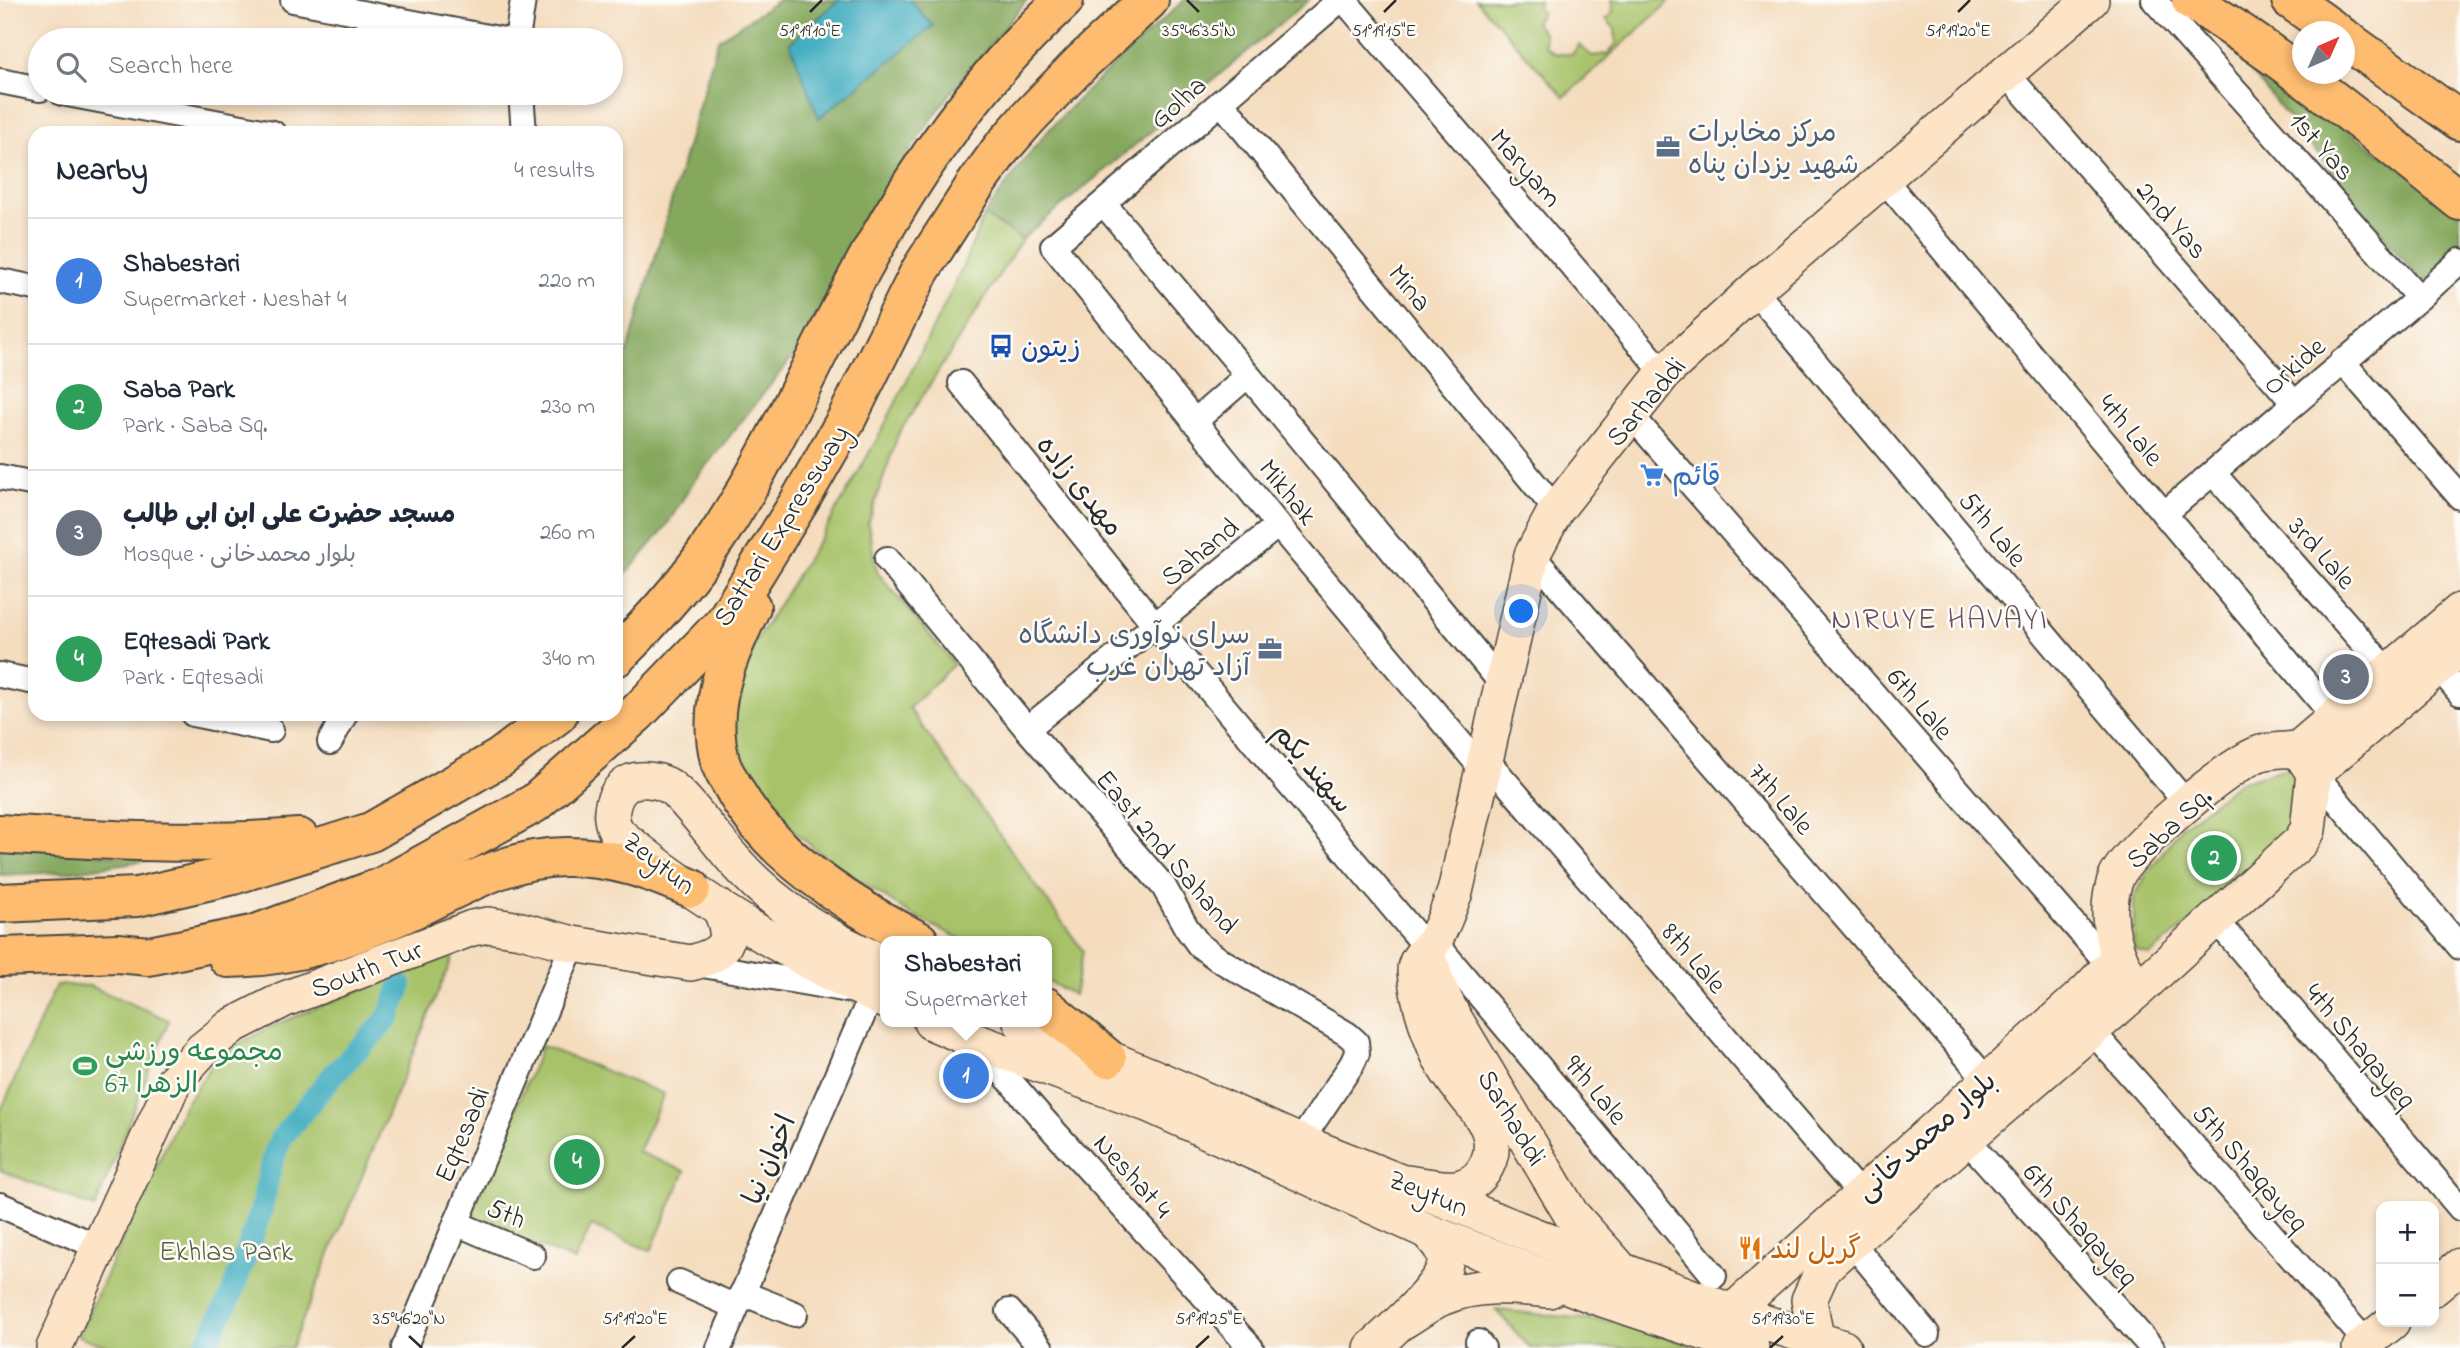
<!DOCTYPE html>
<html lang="en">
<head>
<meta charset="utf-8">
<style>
  :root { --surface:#fff; --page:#f2f2f3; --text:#1f2937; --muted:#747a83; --line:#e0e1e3; --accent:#2563eb }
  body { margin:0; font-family:"Indie Flower","Playpen Sans Arabic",sans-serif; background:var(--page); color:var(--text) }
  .controls { position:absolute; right:21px; bottom:21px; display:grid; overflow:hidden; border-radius:14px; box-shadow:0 4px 10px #0003 }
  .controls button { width:63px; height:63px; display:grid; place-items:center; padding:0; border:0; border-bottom:2px solid var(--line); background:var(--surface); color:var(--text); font:35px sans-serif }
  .compass { position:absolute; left:2292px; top:21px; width:63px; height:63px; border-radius:50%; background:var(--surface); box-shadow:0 4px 10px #0003; rotate:45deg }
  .you { position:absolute; left:1522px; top:612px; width:24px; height:24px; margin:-18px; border:5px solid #fff; border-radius:50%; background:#1a73e8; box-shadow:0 0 0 10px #1a73e833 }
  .badge { display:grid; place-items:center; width:46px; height:46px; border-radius:50%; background:var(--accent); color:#fff; font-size:23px; font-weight:700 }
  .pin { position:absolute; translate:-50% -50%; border:4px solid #fff; box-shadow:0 2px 7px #0006 }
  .popup { position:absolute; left:880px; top:936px; width:172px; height:91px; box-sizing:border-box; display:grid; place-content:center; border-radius:14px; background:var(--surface); filter:drop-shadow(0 2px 5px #0005); font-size:23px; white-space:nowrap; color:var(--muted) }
  .popup b { font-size:26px; color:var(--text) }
  .popup::after { content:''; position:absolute; left:50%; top:100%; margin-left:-14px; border:14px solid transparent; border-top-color:var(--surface) }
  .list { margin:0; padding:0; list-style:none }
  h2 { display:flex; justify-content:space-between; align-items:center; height:91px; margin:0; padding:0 28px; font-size:30px }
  h2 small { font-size:23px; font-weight:400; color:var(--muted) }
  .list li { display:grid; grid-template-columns:46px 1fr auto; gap:21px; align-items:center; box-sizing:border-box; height:126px; padding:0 28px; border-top:2px solid var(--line) }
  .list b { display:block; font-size:26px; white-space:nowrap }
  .list p { margin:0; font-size:23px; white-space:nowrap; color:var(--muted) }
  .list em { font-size:23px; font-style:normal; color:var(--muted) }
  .icon { flex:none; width:38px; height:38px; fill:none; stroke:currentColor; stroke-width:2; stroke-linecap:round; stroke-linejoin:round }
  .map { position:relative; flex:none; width:2460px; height:1348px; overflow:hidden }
  .search { position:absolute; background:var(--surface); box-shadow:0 4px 10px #0003; left:28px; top:28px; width:595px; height:77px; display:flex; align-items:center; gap:18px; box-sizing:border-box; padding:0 24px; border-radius:38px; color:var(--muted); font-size:26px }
  .panel { position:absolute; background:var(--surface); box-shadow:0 4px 10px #0003; left:28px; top:126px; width:595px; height:595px; border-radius:21px }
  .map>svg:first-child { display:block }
  .green { fill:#a7c269; stroke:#69764a; stroke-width:2 }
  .forest { fill:#85a85d; stroke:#586a44; stroke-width:2 }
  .water { fill:#42aec1; stroke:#366c76; stroke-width:2 }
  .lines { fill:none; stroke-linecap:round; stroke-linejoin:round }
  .canal { stroke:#42aec1; stroke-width:23 }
  .street-casing { stroke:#494641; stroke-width:28 }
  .secondary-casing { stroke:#494641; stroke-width:38 }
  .primary-casing { stroke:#494641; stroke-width:42 }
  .highway-casing { stroke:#494641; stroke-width:42 }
  .street { stroke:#fff; stroke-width:24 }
  .secondary { stroke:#fee4c6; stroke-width:35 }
  .primary { stroke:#fdbc70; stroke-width:38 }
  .highway { stroke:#fdbc70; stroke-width:38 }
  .ticks { fill:none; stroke:#2b2b2b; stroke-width:2.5 }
  .labels { text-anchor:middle; stroke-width:5; stroke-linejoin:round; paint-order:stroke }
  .street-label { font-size:28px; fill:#2b2b2b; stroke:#fdfcf7 }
  .service-label { font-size:28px; fill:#4e5e75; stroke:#fdfcf7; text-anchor:start }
  .transit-label { font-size:28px; fill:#164399; stroke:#fdfcf7; text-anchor:start }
  .shop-label { font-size:28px; fill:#366cbe; stroke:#fdfcf7; text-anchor:start }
  .leisure-label { font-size:28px; fill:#27864d; stroke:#fdfcf7; text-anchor:start }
  .food-label { font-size:28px; fill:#c56008; stroke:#fdfcf7; text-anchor:start }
  .park-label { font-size:28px; fill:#566041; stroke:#fdfcf7 }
  .neighbourhood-label { font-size:30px; letter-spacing:2px; fill:#685162; stroke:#fdfcf7 }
  .ticks-label { font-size:18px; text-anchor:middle; fill:#2b2b2b; stroke:#fdfcf7; stroke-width:5; stroke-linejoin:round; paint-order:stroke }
</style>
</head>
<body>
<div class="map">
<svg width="2460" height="1348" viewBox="0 0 2460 1348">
  <rect width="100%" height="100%" fill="#fdfcf7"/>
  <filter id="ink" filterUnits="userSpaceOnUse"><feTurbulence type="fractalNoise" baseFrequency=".0143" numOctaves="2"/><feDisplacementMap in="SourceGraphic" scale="14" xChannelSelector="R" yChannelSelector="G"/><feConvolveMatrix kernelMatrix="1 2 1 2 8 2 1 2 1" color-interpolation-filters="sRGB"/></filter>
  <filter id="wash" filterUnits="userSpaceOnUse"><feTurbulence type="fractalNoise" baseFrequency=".00686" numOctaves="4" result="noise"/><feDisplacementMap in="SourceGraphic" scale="28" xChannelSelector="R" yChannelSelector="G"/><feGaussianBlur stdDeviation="1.57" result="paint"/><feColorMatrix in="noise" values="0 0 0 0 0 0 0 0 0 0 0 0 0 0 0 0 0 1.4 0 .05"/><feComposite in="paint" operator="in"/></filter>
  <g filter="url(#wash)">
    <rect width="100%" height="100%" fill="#f4dcbd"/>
    <g class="green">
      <path d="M 1476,0 L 1539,0 L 1538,9 L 1542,12 L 1535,23 L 1544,33 L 1545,46 L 1556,54 L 1572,54 L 1579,45 L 1592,56 L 1608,54 L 1616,44 L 1615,29 L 1606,19 L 1613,12 L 1612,0 L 1671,0 L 1564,97 Z"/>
      <path d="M 984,216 L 1022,239 L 898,435 L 868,524 L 877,572 L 954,664 L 909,708 L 1083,951 L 1074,995 L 1047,981 L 1046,941 L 965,941 L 911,915 L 822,855 L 761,803 L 738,754 L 733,712 L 739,668 L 827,527 L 881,432 L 957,280 Z"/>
      <path d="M 2287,768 L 2299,771 L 2291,839 L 2150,955 L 2134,950 L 2134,898 L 2145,877 L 2181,827 L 2240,782 Z"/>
      <path d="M 455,951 L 291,1348 L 112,1348 L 78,1336 L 184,1106 L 212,1065 L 238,1044 L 270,1027 Z"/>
      <path d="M 56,985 L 90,986 L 169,1020 L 95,1208 L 0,1170 L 0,1113 Z"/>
      <path d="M 542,1046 L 664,1094 L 638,1152 L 685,1171 L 651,1251 L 591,1226 L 575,1261 L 469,1218 Z"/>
      <path d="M 1496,1310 L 1617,1322 L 1698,1348 L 1530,1348 Z"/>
    </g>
    <g class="forest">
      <path d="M 779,0 L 1027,0 L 950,94 L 908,153 L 858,234 L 799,349 L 694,481 L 665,528 L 616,586 L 616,392 L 718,40 Z"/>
      <path d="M 1184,0 L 1309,0 L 1022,239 L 984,216 C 1004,187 1025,157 1049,130 C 1091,83 1139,43 1184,0 Z"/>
      <path d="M 2227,42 L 2460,211 L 2460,250 L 2423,284 Z"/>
      <path d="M 0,846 L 157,859 L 66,872 L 0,875 Z"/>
    </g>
    <path class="water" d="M 839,0 L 910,0 L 933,26 L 819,118 L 790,43 Z"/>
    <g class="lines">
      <path class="canal" d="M 204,1348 L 231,1296 L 261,1211 L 272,1161 L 281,1138 L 333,1075 L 382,1025 L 389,1016 L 401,986"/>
    </g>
  </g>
  <g filter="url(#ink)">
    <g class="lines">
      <g class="street-casing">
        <g id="street">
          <path d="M 293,0 L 504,40"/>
          <path d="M 1340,0 L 1053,246 L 1278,525 L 1483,770"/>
          <path d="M 1344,0 L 1664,373"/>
          <path d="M 2154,0 L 2419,298"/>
          <path d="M 517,40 L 523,0"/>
          <path d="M 2007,74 L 2294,403"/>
          <path d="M 0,81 L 40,89"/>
          <path d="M 62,93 L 273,133"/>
          <path d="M 521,93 L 524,133"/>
          <path d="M 1221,102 L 1556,510"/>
          <path d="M 1883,178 L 2335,718"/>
          <path d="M 1104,204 L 1248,375 L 1502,684"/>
          <path d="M 0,281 L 35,288"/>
          <path d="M 1754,290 L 2187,804"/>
          <path d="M 2342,361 L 2460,497"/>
          <path d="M 961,383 L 1155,625 L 1427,948"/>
          <path d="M 1631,415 L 2110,966"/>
          <path d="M 1194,422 L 1248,375"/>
          <path d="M 2213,473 L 2389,672"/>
          <path d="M 0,477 L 35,484"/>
          <path d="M 2164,514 L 2419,298 L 2460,261"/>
          <path d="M 1532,555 L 1987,1080"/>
          <path d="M 887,559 L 1027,729 L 1164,887 L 1186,927 L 1199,945 L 1218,959 L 1347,1034 L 1356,1042 L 1357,1053 L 1352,1064 L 1300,1142"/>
          <path d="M 2438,667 L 2460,693"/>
          <path d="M 0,675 L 35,682"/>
          <path d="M 193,714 L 271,730"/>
          <path d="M 1027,729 L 1278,525"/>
          <path d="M 330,742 L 345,714"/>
          <path d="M 1485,758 L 1860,1194"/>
          <path d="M 2314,773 L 2460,947"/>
          <path d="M 2216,920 L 2460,1208"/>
          <path d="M 1434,941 L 1714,1276"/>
          <path d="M 691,963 L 872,994 L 719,1348"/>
          <path d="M 2091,1030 L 2367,1343"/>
          <path d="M 978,1044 L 1041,1117 L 1251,1348"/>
          <path d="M 1966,1139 L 2152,1348"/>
          <path d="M 0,1205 L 99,1247"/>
          <path d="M 456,1223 L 533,1256"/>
          <path d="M 1852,1243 L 1927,1334"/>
          <path d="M 679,1282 L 736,1307"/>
          <path d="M 742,1293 L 795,1314"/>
          <path d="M 1009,1311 L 1041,1348"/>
          <path d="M 1478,1342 L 1483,1348"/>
          <path d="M 404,1348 L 573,944"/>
        </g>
      </g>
      <g class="secondary-casing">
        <g id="secondary">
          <path d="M 2298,749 L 2314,773 L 2308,830 L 2300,842 L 2139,989 C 2114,961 2102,915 2116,878 C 2127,850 2231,762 2261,753 C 2272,750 2286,750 2298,749 Z"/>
          <path d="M 2298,749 L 2460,611"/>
          <path d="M 2314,773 L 2460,648"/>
          <path d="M 886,964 C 829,940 775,907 734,860 C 720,845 682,792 667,785 C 657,780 642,778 631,782 C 613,790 606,816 617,832 C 621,837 628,842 633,846 C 710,908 797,957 886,1001"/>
          <path d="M 1431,965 L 1439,989 L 1453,1016 L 1571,1214 L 1616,1264"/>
          <path d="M 931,1022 L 975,1041 L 1150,1105 L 1427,1231 L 1596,1297 L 1751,1348"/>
          <path d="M 1021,1022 L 1156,1078 L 1300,1142 L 1623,1271 L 1732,1312 L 1843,1348"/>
          <path d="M 1407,1183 C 1440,1188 1474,1199 1489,1160 C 1493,1148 1492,1134 1486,1124 C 1473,1101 1451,1082 1440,1058 C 1429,1035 1417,997 1415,971 C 1415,958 1427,951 1434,941 C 1443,926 1449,907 1455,892 L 1532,555 L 1556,510 L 1664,373 L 1754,290 L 2091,0"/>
          <path d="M 2434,1288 L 2460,1266"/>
          <path d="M 1732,1312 L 2087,991 L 2118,958"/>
          <path d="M 1403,1321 C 1415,1314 1428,1304 1441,1298 C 1476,1283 1512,1286 1549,1290"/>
          <path d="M 1816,1338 L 1809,1300 L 1824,1267 L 1966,1139 L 2139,989"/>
          <path d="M 54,1348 L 174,1081 L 202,1050 L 232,1026 L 285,999 L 472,928 L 488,925 L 521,930 L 573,944 L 691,963 C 726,953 736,941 719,907"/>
          <path d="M 1372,1348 C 1389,1333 1442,1286 1445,1264 C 1446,1250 1436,1241 1427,1231"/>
          <path d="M 2360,1348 L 2392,1322"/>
        </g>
      </g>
      <g class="primary-casing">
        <g id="primary">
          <path d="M 2191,0 C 2286,60 2373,130 2460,201"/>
          <path d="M 2291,0 L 2336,32"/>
          <path d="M 2344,38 L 2460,121"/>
        </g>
      </g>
      <g class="highway-casing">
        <g id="highway">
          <path d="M 751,607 C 738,636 723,666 718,697 C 714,718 715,741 720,761 C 722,770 728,778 732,785 C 767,854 852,907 919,941"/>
          <path d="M 616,657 C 652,621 687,582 715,540 C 777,448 819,343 874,247 C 924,157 988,70 1064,0"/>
          <path d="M 0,834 C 101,840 199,846 299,838"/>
          <path d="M 0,903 L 137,897 L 233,875 L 371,832 L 500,758 L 558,714"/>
          <path d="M 0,957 L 118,953 L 149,956 L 256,934 L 384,886 L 535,803 L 637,713 L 724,623 L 799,502 L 846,420 L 920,271 L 974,187 L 1001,149 L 1028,118 L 1081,63 L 1149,0"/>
          <path d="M 228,958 C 295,957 342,940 403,914 C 456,890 507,856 568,857 C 615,857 648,870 691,888"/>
          <path d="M 1046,1007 L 1107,1058"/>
        </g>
      </g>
      <use href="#street" class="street"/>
      <use href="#secondary" class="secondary"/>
      <use href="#primary" class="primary"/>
      <use href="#highway" class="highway"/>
    </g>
  </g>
  <path class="ticks" d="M 1187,0 L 1199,12M 810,12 L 822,0M 1384,12 L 1396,0M 1958,12 L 1970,0M 409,1336 L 422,1348M 622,1348 L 635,1336M 1196,1348 L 1209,1336M 1770,1348 L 1783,1336"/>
  <defs>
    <g id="office-bare" transform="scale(1.89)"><path d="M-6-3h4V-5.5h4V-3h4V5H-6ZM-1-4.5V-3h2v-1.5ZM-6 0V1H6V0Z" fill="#5c6f8a" stroke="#fdfcf7" stroke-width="2.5" paint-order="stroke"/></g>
    <g id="bus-bare" transform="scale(1.89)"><path d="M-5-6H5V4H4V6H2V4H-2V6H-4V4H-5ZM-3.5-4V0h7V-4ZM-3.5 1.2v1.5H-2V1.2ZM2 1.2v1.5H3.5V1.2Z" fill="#1a4fb4" stroke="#fdfcf7" stroke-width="2.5" paint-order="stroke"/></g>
    <g id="supermarket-bare" transform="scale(1.89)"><path d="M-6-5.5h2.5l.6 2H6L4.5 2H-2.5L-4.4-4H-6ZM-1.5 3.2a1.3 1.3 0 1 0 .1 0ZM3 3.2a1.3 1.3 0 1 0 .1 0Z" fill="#3f7fe0" stroke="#fdfcf7" stroke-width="2.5" paint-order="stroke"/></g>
    <g id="stadium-bare" transform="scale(1.89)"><path d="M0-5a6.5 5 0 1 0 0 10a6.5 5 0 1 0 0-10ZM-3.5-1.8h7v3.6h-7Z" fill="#2e9e5b" stroke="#fdfcf7" stroke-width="2.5" paint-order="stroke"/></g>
    <g id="restaurant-bare" transform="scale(1.89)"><path d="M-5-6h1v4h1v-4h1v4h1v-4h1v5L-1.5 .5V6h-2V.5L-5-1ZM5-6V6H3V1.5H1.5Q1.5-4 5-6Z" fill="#e8710a" stroke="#fdfcf7" stroke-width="2.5" paint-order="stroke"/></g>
  </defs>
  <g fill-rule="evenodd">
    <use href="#office-bare" x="1668" y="147"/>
    <use href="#bus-bare" x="1001" y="346"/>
    <use href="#supermarket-bare" x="1652" y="475"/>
    <use href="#office-bare" x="1270" y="649"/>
    <use href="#stadium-bare" x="85" y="1066"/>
    <use href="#restaurant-bare" x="1750" y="1248"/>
  </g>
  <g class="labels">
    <g class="street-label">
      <text transform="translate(1177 101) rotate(-41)" y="10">Golha</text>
      <text transform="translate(2323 145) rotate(48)" y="10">1st Yas</text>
      <text transform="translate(1527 167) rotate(49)" y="10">Maryam</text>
      <text transform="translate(2173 219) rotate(49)" y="10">2nd Yas</text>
      <text transform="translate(1411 287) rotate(51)" y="10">Mina</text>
      <text transform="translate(2293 365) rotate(-41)" y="10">Orkide</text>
      <text transform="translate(1645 401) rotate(-50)" y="10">Sarhaddi</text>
      <text transform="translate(2132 429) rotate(50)" y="10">4th Lale</text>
      <text transform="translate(1081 485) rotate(51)" y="10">مهدی زاده</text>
      <text transform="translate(1289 491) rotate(51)" y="10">Mikhak</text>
      <text transform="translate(780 525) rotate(-58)" y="10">Sattari Expressway</text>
      <text transform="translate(1994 528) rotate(50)" y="10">5th Lale</text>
      <text transform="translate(1199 551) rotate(-39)" y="10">Sahand</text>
      <text transform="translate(2323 552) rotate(48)" y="10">3rd Lale</text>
      <text transform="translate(1921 703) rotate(49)" y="10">6th Lale</text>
      <text transform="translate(1314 767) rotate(50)" y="10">سهند يكم</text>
      <text transform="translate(1782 798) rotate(49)" y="10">7th Lale</text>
      <text transform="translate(2168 827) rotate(-43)" y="10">Saba Sq.</text>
      <text transform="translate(1168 851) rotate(50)" y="10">East 2nd Sahand</text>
      <text transform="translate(660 862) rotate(38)" y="10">Zeytun</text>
      <text transform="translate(1695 957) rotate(49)" y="10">8th Lale</text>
      <text transform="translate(366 968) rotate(-21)" y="10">South Tur</text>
      <text transform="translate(2361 1045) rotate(50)" y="10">4th Shaqayeq</text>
      <text transform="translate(1597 1089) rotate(50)" y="10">9th Lale</text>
      <text transform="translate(1513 1117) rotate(59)" y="10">Sarhaddi</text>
      <text transform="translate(461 1134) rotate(-67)" y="10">Eqtesadi</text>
      <text transform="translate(1925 1135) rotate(-42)" y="10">بلوار محمدخانی</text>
      <text transform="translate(768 1159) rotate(-67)" y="10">اخوان نیا</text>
      <text transform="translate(2251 1167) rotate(49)" y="10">5th Shaqayeq</text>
      <text transform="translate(1134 1175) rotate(48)" y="10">Neshat 4</text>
      <text transform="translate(1429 1192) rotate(22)" y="10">Zeytun</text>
      <text transform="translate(507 1212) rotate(23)" y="10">5th</text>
      <text transform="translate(2081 1224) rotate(48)" y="10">6th Shaqayeq</text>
    </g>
    <g class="service-label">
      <text x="1688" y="141">مرکز مخابرات<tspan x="1688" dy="32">شهید یزدان پناه</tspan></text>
      <text x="1250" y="643" text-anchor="end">سرای نوآوری دانشگاه<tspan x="1250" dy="32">آزاد تهران غرب</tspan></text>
    </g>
    <g class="transit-label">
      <text x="1021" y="356">زیتون</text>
    </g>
    <g class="shop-label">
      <text x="1672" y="485">قائم</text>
    </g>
    <g class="leisure-label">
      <text x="105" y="1060">مجموعه ورزشي<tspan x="105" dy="32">الزهرا 67</tspan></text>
    </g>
    <g class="food-label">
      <text x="1770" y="1258">گریل لند</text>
    </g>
    <g class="park-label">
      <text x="226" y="1260">Ekhlas Park</text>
    </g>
    <g class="neighbourhood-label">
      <text x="1940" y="628">NIRUYE HAVAYI</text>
    </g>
  </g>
  <g class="ticks-label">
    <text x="810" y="36">51°19'10"E</text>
    <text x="1199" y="36">35°46'35"N</text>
    <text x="1384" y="36">51°19'15"E</text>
    <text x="1958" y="36">51°19'20"E</text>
    <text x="635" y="1324">51°19'20"E</text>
    <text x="1783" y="1324">51°19'30"E</text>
    <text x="409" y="1324">35°46'20"N</text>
    <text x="1209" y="1324">51°19'25"E</text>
  </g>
</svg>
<div class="controls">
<button>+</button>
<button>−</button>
</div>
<svg class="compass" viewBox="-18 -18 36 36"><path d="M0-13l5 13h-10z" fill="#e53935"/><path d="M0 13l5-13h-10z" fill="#747a83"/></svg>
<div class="you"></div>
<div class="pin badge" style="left:966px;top:1076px;background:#3f7fe0">1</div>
<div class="popup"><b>Shabestari</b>Supermarket</div>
<div class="pin badge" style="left:2214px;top:858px;background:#2e9e5b">2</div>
<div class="pin badge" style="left:2346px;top:677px;background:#6b7280">3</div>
<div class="pin badge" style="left:577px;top:1162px;background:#2e9e5b">4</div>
<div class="search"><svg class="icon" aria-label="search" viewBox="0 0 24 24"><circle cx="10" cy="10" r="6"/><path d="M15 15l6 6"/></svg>Search here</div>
<section class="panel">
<h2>Nearby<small>4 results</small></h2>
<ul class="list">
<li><span class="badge" style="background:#3f7fe0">1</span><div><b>Shabestari</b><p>Supermarket · Neshat 4</p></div><em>220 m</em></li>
<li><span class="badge" style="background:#2e9e5b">2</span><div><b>Saba Park</b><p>Park · Saba Sq.</p></div><em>230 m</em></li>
<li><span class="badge" style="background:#6b7280">3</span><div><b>مسجد حضرت علی ابن ابی طالب</b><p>Mosque · بلوار محمدخانی</p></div><em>260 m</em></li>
<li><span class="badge" style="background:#2e9e5b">4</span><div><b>Eqtesadi Park</b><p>Park · Eqtesadi</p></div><em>340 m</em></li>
</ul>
</section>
</div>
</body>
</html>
